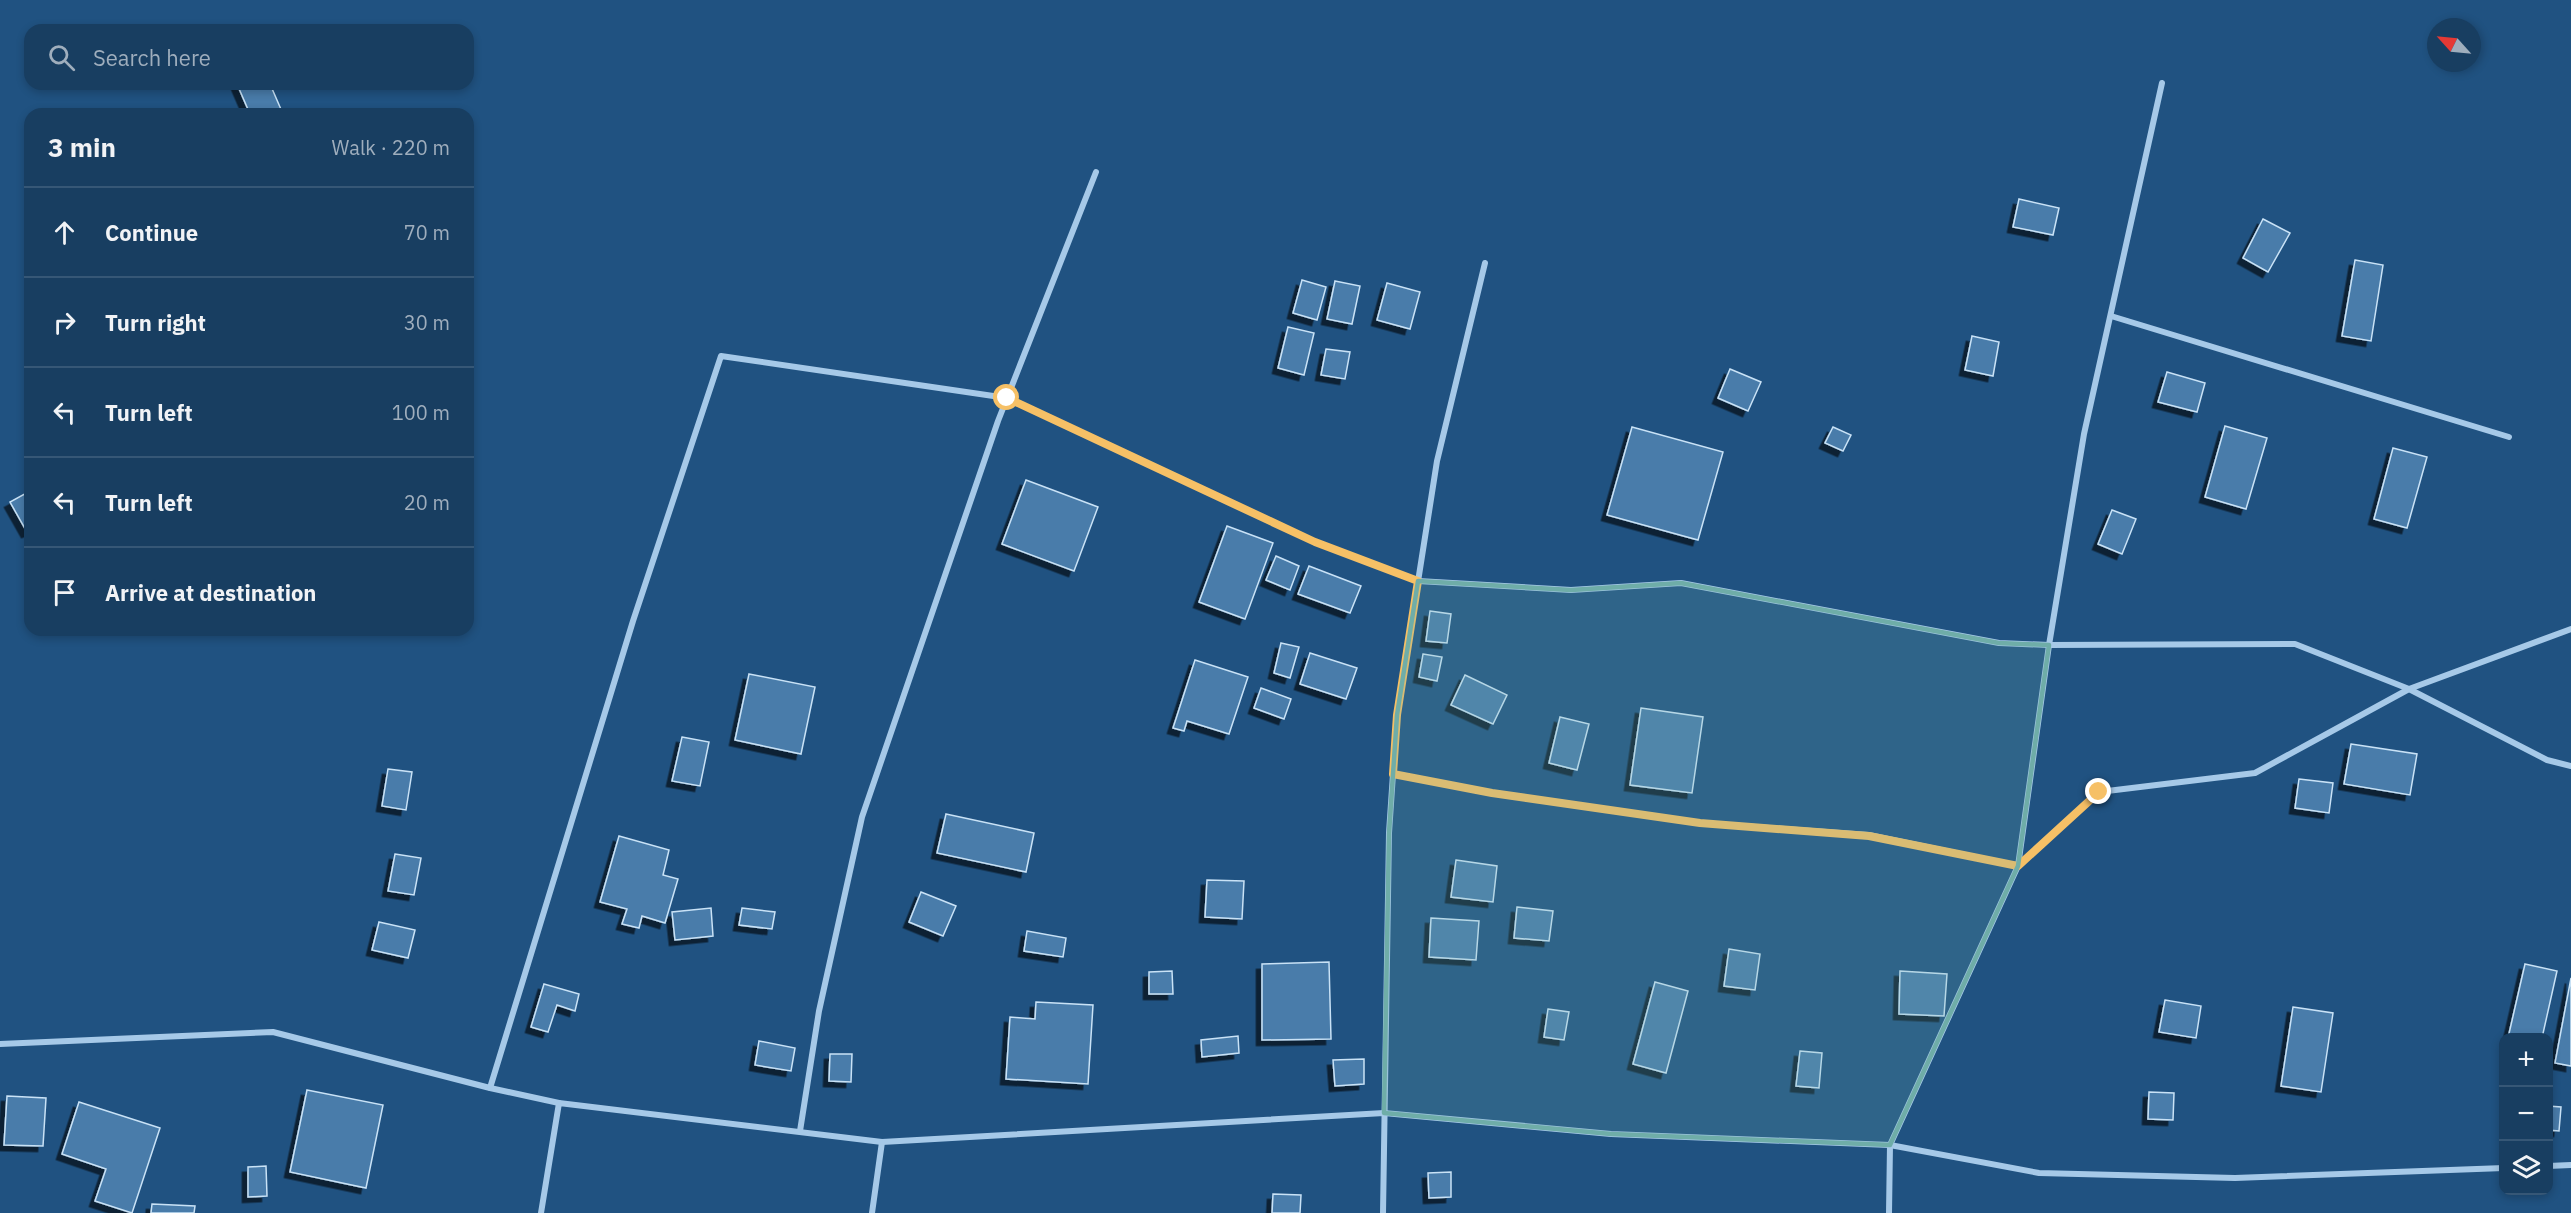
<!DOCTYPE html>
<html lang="en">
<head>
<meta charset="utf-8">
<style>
  :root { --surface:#183e61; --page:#214567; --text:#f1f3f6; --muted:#9faebd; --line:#365776 }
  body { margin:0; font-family:"IBM Plex Sans",sans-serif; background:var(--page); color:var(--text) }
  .controls { position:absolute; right:18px; bottom:18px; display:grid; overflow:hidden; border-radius:12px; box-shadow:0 3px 9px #0003 }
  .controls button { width:54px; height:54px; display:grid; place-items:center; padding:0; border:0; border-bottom:2px solid var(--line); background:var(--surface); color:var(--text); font:30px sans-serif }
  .compass { position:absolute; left:2427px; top:18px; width:54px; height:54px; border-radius:50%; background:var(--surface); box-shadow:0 3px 9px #0003; rotate:297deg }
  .stop { position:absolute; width:18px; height:18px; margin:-14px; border:4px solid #f6c066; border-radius:50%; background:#fff }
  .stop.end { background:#f6c066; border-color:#fff; box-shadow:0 2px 6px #0008 }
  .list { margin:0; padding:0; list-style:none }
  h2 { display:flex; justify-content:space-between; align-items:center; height:78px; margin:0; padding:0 24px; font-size:26px }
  h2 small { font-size:20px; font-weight:400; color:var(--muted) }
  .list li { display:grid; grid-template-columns:39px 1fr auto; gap:18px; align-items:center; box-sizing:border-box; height:90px; padding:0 24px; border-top:2px solid var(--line) }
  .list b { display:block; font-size:22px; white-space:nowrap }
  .list em { font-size:20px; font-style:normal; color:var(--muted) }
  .icon { flex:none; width:33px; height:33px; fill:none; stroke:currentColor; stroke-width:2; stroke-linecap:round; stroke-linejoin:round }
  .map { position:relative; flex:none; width:2571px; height:1213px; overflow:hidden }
  .search { position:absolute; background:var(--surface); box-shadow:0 3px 9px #0003; left:24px; top:24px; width:450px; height:66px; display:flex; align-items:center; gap:15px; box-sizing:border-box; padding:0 21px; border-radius:18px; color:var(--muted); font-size:22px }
  .panel { position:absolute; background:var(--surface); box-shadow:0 3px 9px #0003; left:24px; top:108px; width:450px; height:528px; border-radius:18px }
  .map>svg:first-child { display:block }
  .building { fill:#487caa; stroke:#c9e2f6; stroke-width:1.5; filter:url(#shadow) }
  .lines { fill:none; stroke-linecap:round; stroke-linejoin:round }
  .street { stroke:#a6c9e8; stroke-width:6 }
  .route { stroke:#f6c066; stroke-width:8 }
  .marked { fill:#6fada8; fill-opacity:0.2; stroke:#6fada8; stroke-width:4.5; stroke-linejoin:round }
</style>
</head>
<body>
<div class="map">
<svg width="2571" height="1213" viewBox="0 0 2571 1213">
  <defs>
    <filter id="shadow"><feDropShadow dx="-5.5" dy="5.5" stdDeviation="0" flood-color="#0009"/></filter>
  </defs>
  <rect width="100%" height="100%" fill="#205281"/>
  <g class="building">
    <path d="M 237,84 L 270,84 L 283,114 L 250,114 Z"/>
    <path d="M 2019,199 L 2059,208 L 2053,235 L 2013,227 Z"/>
    <path d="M 2263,219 L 2290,233 L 2268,272 L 2243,258 Z"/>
    <path d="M 2355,260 L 2383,265 L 2371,341 L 2342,336 Z"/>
    <path d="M 1302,280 L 1326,287 L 1317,320 L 1293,313 Z"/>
    <path d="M 1335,281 L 1360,286 L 1352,324 L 1327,319 Z"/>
    <path d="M 1387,283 L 1420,292 L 1410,329 L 1377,320 Z"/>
    <path d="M 1288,327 L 1314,333 L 1304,375 L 1278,368 Z"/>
    <path d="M 1972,336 L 1999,342 L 1993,376 L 1965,370 Z"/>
    <path d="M 1326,349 L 1350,352 L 1345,379 L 1321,375 Z"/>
    <path d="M 1730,369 L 1761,382 L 1748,411 L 1718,398 Z"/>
    <path d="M 2167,372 L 2205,383 L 2197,412 L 2158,402 Z"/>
    <path d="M 2225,426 L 2267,438 L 2246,509 L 2205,497 Z"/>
    <path d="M 1632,427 L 1723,452 L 1698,540 L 1607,515 Z"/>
    <path d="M 1833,427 L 1851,435 L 1843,451 L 1825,443 Z"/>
    <path d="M 2393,448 L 2427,457 L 2407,528 L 2374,519 Z"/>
    <path d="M 1026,480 L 1098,507 L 1074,571 L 1002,544 Z"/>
    <path d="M 30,491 L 30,531 L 27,532 L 10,502 Z"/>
    <path d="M 2112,510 L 2136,519 L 2122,554 L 2098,544 Z"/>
    <path d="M 1227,526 L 1273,543 L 1245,619 L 1199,602 Z"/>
    <path d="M 1276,556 L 1299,566 L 1290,590 L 1266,580 Z"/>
    <path d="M 1309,566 L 1361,586 L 1350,613 L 1298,594 Z"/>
    <path d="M 1430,611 L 1451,614 L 1447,643 L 1426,641 Z"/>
    <path d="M 1281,643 L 1299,647 L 1290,678 L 1274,673 Z"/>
    <path d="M 1310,653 L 1357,668 L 1346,699 L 1300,684 Z"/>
    <path d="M 1423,654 L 1442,657 L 1437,681 L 1419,677 Z"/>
    <path d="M 1195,660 L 1248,677 L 1229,734 L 1187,721 L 1184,731 L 1173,728 Z"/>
    <path d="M 749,674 L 815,687 L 801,754 L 735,740 Z"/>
    <path d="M 1465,675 L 1507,695 L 1493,724 L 1451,705 Z"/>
    <path d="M 1261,688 L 1291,699 L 1284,719 L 1254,708 Z"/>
    <path d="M 1641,708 L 1703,717 L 1692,793 L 1630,785 Z"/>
    <path d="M 1560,717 L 1589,724 L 1577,770 L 1549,763 Z"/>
    <path d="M 682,737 L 709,742 L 700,786 L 672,781 Z"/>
    <path d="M 2351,744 L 2417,754 L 2410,795 L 2344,784 Z"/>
    <path d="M 388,769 L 412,772 L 406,810 L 382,806 Z"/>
    <path d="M 2299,779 L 2333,783 L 2329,813 L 2295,808 Z"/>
    <path d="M 946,814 L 1034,833 L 1026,872 L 937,853 Z"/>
    <path d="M 619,836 L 669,850 L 663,875 L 678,879 L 665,923 L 642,916 L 639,928 L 622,924 L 627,909 L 600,902 Z"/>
    <path d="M 395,854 L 421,858 L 414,895 L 388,891 Z"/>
    <path d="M 1456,860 L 1497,866 L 1493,902 L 1451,897 Z"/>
    <path d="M 1207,880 L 1244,881 L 1242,919 L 1205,917 Z"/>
    <path d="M 921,892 L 956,906 L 943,936 L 909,922 Z"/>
    <path d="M 1517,907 L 1553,911 L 1549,941 L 1514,938 Z"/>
    <path d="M 711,908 L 713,936 L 675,940 L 672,912 Z"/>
    <path d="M 742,908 L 775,912 L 772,929 L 739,925 Z"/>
    <path d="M 1431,918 L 1479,921 L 1476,960 L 1429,957 Z"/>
    <path d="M 379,922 L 415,930 L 408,958 L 372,950 Z"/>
    <path d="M 1027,931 L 1066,938 L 1063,957 L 1024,951 Z"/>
    <path d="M 1729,949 L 1760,954 L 1755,990 L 1724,986 Z"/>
    <path d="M 1329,962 L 1331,1039 L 1262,1040 L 1262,964 Z"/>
    <path d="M 2525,964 L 2557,971 L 2542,1038 L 2508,1038 Z"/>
    <path d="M 1172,971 L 1173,994 L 1149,994 L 1149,972 Z"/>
    <path d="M 1900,971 L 1947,974 L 1944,1016 L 1899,1014 Z"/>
    <path d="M 2571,978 L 2571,1066 L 2555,1063 Z"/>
    <path d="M 1655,982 L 1688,991 L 1666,1073 L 1633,1064 Z"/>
    <path d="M 544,984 L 579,994 L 575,1011 L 557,1005 L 548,1032 L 531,1027 Z"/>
    <path d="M 2165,1000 L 2201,1006 L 2196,1038 L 2159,1032 Z"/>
    <path d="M 1036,1002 L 1093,1005 L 1088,1084 L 1006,1079 L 1010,1017 L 1035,1019 Z"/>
    <path d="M 2293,1007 L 2333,1013 L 2321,1092 L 2281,1086 Z"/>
    <path d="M 1548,1009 L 1569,1012 L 1564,1040 L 1544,1037 Z"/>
    <path d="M 1238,1036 L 1239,1053 L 1202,1057 L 1201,1040 Z"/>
    <path d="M 759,1041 L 795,1048 L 791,1071 L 755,1065 Z"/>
    <path d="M 1800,1051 L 1822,1053 L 1819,1088 L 1796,1086 Z"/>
    <path d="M 830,1054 L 852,1054 L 851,1082 L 829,1081 Z"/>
    <path d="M 1364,1059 L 1364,1084 L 1335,1086 L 1333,1060 Z"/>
    <path d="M 307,1090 L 383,1105 L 366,1188 L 290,1172 Z"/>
    <path d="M 2149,1092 L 2174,1093 L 2173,1120 L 2148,1119 Z"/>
    <path d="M 7,1096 L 46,1098 L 43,1146 L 4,1145 Z"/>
    <path d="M 79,1102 L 160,1128 L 132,1213 L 95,1201 L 106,1169 L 62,1154 Z"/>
    <path d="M 2548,1106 L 2561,1107 L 2559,1131 L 2548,1130 Z"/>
    <path d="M 266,1166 L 267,1196 L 248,1197 L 248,1167 Z"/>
    <path d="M 1451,1172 L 1451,1197 L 1429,1198 L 1428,1173 Z"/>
    <path d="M 1273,1194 L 1301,1195 L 1300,1213 L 1272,1213 Z"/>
    <path d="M 152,1204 L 195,1206 L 194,1213 L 151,1213 Z"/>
  </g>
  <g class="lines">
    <g class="street">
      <path d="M 2111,316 L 2509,437"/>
      <path d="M 1393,774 L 1492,793 L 1700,823 L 1869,835 L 2018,866 L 2049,645 L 2084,434 L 2162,83"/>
      <path d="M 0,1044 L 273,1032 L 490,1088 L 559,1103"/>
      <path d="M 490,1088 L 633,621 L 721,356 L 1007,398 L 1315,542 L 1418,581 L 1571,590 L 1681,583 L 1999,643 L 2049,645 L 2295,644 L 2409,689 L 2547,760 L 2571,766"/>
      <path d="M 800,1131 L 819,1011 L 862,817 L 998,421 L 1096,172"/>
      <path d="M 2548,1166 L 2571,1165"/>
      <path d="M 541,1213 L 559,1103 L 882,1142 L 1384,1113 L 1611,1134 L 1890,1145 L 2039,1173 L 2235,1178 L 2504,1168"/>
      <path d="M 872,1213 L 882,1142"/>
      <path d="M 1383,1213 L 1389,833 L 1397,715 L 1437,461 L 1485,263"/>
      <path d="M 1889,1213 L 1890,1145 L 2018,866 L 2099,792 L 2255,773 L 2409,689 L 2571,629"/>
    </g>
  </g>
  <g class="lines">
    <path class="route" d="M 1007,398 L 1315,542 L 1418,581 L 1397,715 L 1393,774 L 1492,793 L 1700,823 L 1869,836 L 2018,866 L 2099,792"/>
  </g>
  <path class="marked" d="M 1418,581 L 1571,590 L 1681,583 L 1999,643 L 2049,645 L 2018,866 L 1890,1145 L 1611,1134 L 1384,1113 L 1389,833 L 1397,715 Z"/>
</svg>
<div class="controls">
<button>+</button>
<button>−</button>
<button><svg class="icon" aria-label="layers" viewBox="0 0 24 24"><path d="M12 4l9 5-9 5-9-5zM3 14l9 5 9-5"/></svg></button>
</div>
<svg class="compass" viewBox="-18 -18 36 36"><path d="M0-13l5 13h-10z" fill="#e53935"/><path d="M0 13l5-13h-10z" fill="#9faebd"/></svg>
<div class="stop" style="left:1007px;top:398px"></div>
<div class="stop end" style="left:2099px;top:792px"></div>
<div class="search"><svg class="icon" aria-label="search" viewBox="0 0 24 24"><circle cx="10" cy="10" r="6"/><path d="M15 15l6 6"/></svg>Search here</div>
<section class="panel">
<h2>3 min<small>Walk · 220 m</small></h2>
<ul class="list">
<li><svg class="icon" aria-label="ahead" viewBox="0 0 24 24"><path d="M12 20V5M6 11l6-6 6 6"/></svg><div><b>Continue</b></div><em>70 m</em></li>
<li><svg class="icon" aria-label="right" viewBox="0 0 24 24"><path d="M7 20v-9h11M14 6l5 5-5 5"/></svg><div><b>Turn right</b></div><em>30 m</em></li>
<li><svg class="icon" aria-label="left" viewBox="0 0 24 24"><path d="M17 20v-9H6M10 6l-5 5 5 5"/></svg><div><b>Turn left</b></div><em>100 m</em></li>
<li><svg class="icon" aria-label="left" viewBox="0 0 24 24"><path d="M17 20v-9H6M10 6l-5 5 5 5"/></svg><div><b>Turn left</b></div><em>20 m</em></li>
<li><svg class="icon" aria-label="arrive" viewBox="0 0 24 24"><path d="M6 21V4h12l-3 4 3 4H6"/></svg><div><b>Arrive at destination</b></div></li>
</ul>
</section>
</div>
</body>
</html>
